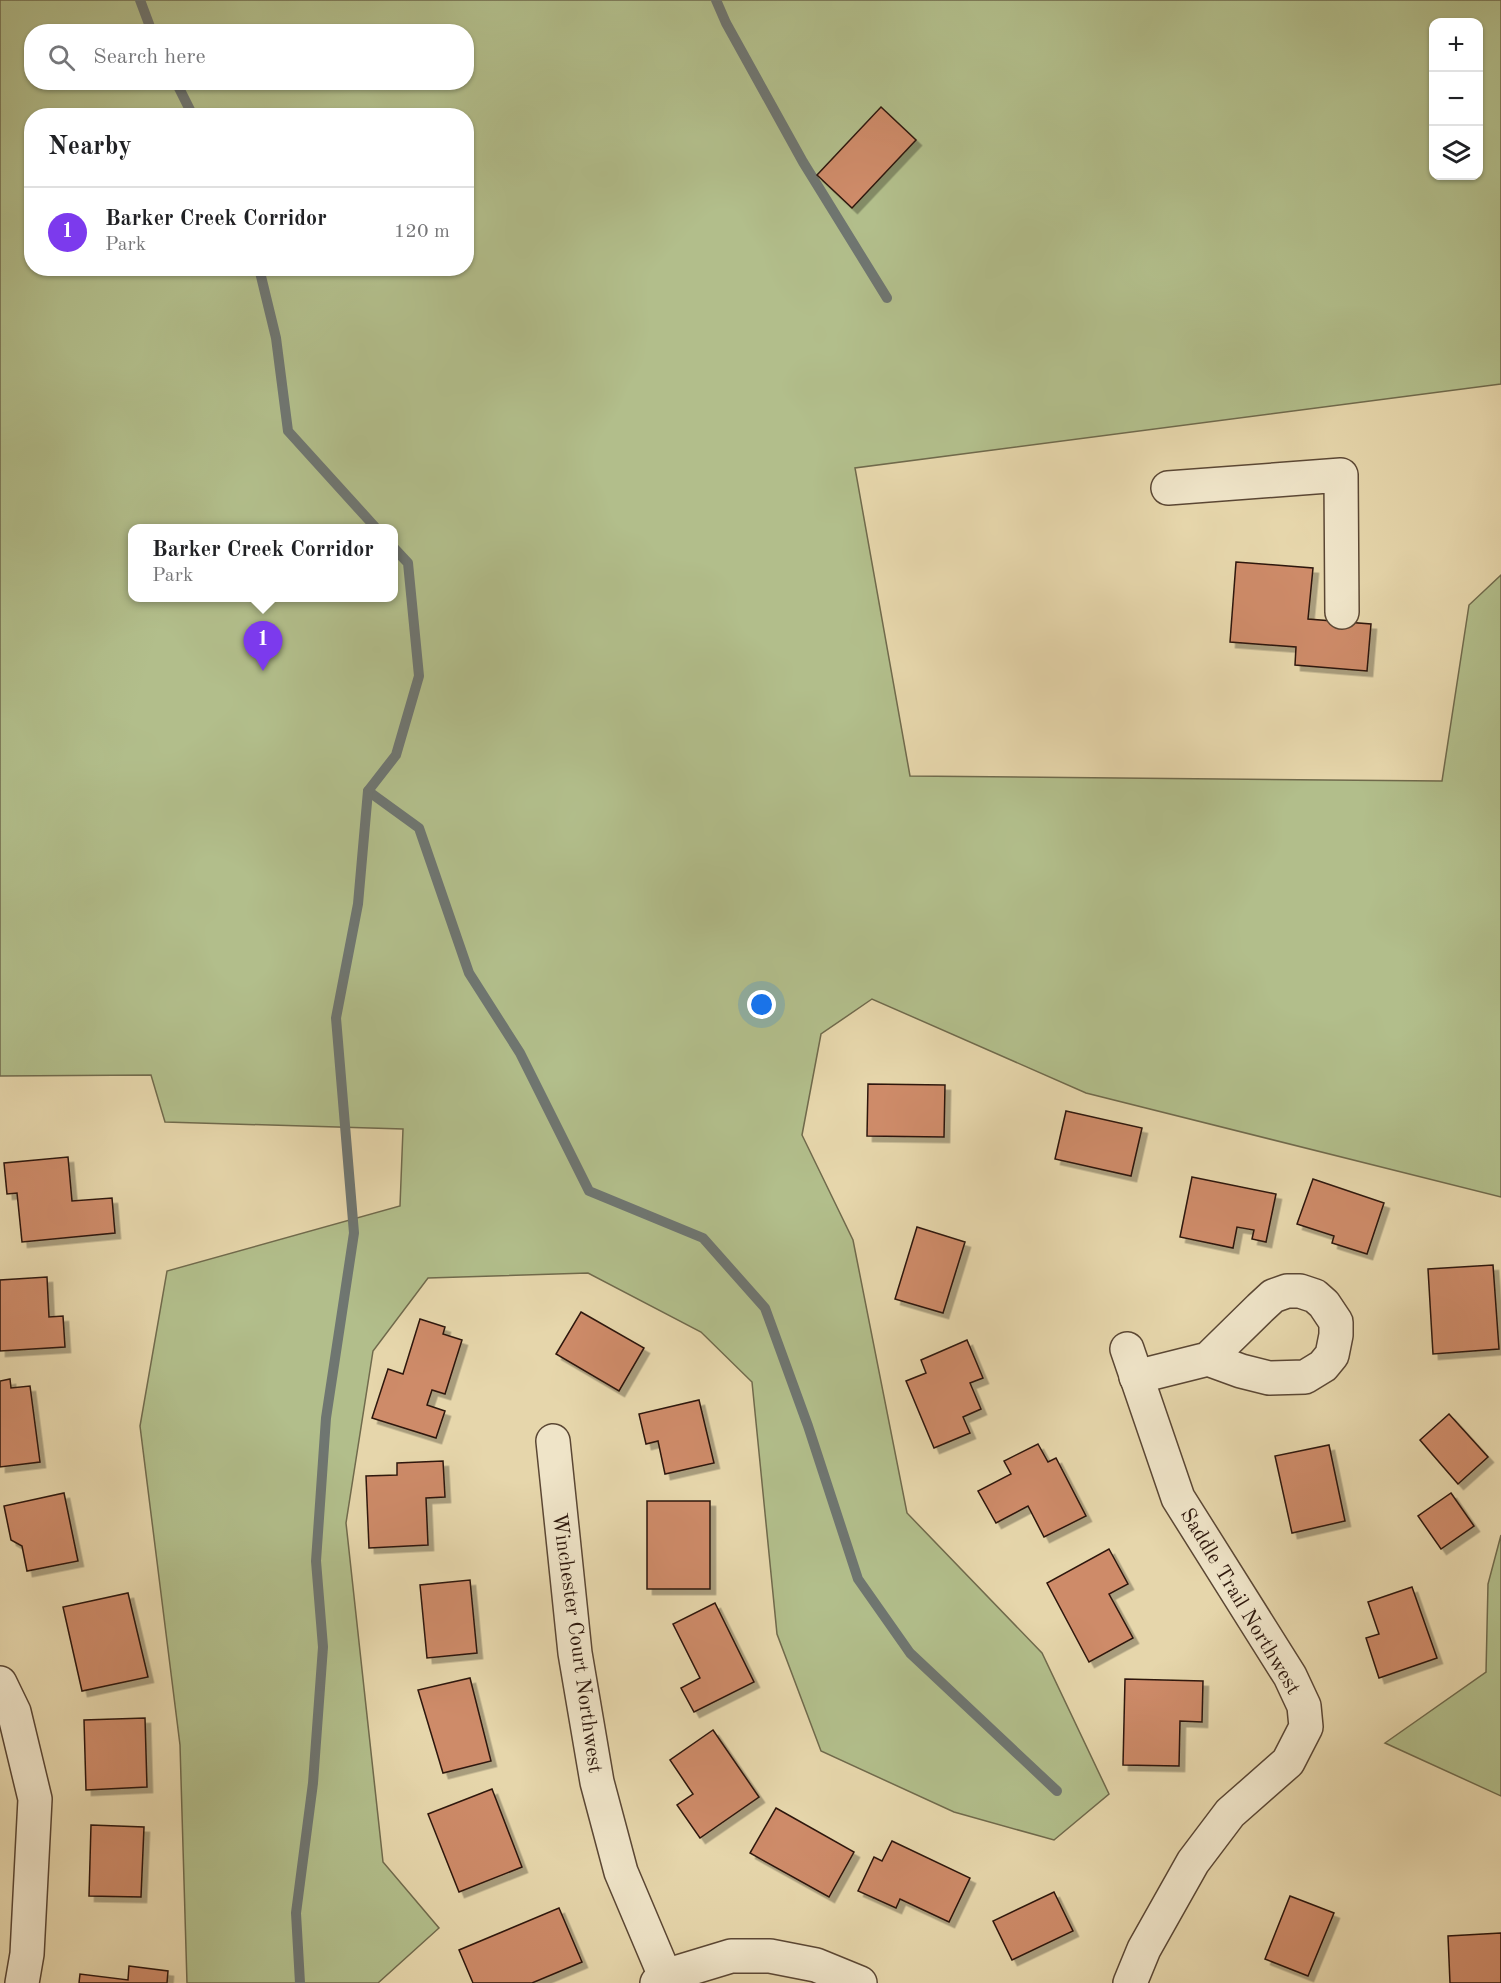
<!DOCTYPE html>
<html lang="en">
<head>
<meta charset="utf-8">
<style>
  :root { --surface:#fff; --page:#f6f6f6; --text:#202124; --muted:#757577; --line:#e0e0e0; --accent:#7c3aed }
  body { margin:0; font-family:"Old Standard TT",serif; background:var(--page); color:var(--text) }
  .controls { position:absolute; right:18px; top:18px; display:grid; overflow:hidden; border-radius:12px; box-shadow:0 2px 4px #0004 }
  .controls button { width:54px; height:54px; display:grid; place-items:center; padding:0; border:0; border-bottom:2px solid var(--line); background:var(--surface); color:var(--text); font:30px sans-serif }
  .you { position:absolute; left:762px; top:1005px; width:21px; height:21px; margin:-15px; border:4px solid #fff; border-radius:50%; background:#1a73e8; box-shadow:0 0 0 9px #1a73e833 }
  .badge { display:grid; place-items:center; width:39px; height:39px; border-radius:50%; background:var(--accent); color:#fff; font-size:20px; font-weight:700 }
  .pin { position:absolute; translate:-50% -50px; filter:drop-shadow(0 2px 3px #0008) }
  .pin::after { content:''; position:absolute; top:32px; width:21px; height:18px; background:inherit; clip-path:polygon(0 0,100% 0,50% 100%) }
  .popup { position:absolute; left:128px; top:524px; width:270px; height:78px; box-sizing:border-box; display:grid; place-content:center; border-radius:12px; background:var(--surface); filter:drop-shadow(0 2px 4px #0005); font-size:20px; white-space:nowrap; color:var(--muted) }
  .popup b { font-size:22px; color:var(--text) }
  .popup::after { content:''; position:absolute; left:50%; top:100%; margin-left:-12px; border:12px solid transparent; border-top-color:var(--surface) }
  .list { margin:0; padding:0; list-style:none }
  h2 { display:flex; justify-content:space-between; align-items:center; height:78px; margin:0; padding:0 24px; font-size:26px }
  h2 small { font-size:20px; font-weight:400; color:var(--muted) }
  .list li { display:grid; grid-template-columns:39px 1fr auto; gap:18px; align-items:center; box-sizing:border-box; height:90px; padding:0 24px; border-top:2px solid var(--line) }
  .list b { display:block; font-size:22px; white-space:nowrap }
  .list p { margin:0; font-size:20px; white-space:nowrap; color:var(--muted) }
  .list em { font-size:20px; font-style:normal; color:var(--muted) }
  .icon { flex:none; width:33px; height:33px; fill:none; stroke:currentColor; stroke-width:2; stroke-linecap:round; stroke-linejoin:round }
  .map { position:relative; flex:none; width:1501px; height:1983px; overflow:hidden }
  .search { position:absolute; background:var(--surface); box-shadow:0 2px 4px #0004; left:24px; top:24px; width:450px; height:66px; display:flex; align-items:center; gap:15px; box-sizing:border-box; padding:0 21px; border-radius:24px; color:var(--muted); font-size:22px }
  .panel { position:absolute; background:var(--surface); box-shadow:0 2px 4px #0004; left:24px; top:108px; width:450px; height:168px; border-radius:24px }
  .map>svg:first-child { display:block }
  .green { fill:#b2be8b; stroke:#706a4c; stroke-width:1.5; fill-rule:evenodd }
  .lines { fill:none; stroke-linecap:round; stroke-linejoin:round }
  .stream { stroke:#6f7671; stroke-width:10 }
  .building { fill:#ce8b69; stroke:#2d170c; stroke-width:1.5; filter:url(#shadow) }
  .minor-casing { stroke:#5b4734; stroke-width:36 }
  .minor { stroke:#efe4c8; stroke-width:33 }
  .labels { text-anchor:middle; stroke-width:4.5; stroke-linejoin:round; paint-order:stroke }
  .street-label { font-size:21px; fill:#2d170c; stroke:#efe4c8 }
</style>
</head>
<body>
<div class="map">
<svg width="1501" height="1983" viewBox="0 0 1501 1983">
  <defs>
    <filter id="shadow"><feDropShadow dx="5.5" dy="5.5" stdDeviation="0" flood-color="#0004"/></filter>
  </defs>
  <rect width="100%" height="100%" fill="#e6d6ab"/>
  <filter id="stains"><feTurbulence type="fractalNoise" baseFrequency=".00333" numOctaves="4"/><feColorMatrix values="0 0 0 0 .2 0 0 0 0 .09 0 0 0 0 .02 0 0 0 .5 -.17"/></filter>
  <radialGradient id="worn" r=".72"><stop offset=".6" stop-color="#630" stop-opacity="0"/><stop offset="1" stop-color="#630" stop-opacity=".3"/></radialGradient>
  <g class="green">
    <path d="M 0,0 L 1501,0 L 1501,384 L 855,468 L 910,776 L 1442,781 L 1469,605 L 1501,575 L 1501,1197 L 1086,1093 L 872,999 L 821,1034 L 802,1135 L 853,1240 L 907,1513 L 1042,1653 L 1109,1794 L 1054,1840 L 954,1812 L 821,1751 L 777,1634 L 752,1382 L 701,1332 L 588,1273 L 428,1278 L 373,1351 L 346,1523 L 383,1862 L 439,1928 L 378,1983 L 187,1983 L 180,1745 L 140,1426 L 167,1271 L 400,1206 L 403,1129 L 165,1122 L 151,1075 L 0,1076 ZM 1434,22 L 1478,22 L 1478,176 L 1434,176 ZM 32,32 L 466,32 L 466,82 L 32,82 ZM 32,116 L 466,116 L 466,268 L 32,268 ZM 132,528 L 394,528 L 394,598 L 132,598 Z"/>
    <path d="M 1501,1535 L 1501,1796 L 1385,1743 L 1486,1672 L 1488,1584 Z"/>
  </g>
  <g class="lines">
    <g class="stream">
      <path d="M 140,0 L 152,32"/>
      <path d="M 716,0 L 726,23 L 803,162 L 887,298"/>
      <path d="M 176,82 L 193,116"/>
      <path d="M 259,268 L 276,338 L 288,431 L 376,528"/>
      <path d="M 368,791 L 419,828 L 469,973 L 520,1053 L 589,1191 L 703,1238 L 765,1308 L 808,1426 L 858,1579 L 910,1653 L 1057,1791"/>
      <path d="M 300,1983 L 296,1913 L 313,1783 L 323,1647 L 316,1561 L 326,1418 L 354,1233 L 336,1018 L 358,904 L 368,791 L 396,755 L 419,676 L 408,563 L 394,548"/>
    </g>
  </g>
  <g class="building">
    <path d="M 881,107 L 916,140 L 852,208 L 817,175 Z"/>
    <path d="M 1236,562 L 1313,568 L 1308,619 L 1371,624 L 1367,671 L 1295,665 L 1296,647 L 1230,642 Z"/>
    <path d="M 868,1084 L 945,1085 L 944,1137 L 867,1136 Z"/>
    <path d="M 1066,1111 L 1142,1128 L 1131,1176 L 1055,1159 Z"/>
    <path d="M 68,1157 L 72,1201 L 112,1198 L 115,1233 L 22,1242 L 17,1193 L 7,1194 L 4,1163 Z"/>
    <path d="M 1192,1177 L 1276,1194 L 1266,1242 L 1252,1239 L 1254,1230 L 1237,1227 L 1233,1248 L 1180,1237 Z"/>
    <path d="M 1313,1179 L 1384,1203 L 1367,1254 L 1332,1243 L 1334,1236 L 1297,1224 Z"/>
    <path d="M 917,1227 L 965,1242 L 943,1313 L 895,1299 Z"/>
    <path d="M 1493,1265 L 1499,1349 L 1433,1354 L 1428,1269 Z"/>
    <path d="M 47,1277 L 49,1317 L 63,1316 L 65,1347 L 0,1351 L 0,1280 Z"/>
    <path d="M 581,1312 L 644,1348 L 619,1391 L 556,1354 Z"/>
    <path d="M 420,1319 L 445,1327 L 443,1334 L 462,1340 L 445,1394 L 432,1390 L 427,1405 L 445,1411 L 436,1438 L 372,1418 L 388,1369 L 403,1374 Z"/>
    <path d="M 967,1340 L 983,1378 L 970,1383 L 981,1409 L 963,1417 L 970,1433 L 934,1448 L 906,1381 L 926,1373 L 921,1360 Z"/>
    <path d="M 10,1379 L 11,1388 L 30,1386 L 40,1462 L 0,1467 L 0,1381 Z"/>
    <path d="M 699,1400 L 714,1463 L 665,1474 L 658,1441 L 646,1444 L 639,1414 Z"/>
    <path d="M 1449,1414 L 1488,1457 L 1458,1484 L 1420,1440 Z"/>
    <path d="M 1038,1444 L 1048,1462 L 1056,1458 L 1086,1516 L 1044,1537 L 1028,1506 L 996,1523 L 978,1491 L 1011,1474 L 1004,1461 Z"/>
    <path d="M 1329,1445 L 1345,1521 L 1292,1533 L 1275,1456 Z"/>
    <path d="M 443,1461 L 445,1497 L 426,1498 L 428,1545 L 369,1548 L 366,1476 L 397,1475 L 397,1463 Z"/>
    <path d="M 64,1493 L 78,1561 L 27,1571 L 22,1546 L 11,1540 L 4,1506 Z"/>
    <path d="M 1451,1493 L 1474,1526 L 1441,1549 L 1418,1516 Z"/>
    <rect x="647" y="1501" width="63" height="88"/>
    <path d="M 1109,1549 L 1128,1584 L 1109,1594 L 1133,1638 L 1089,1662 L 1047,1583 Z"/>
    <path d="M 470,1580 L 477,1653 L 427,1658 L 420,1585 Z"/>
    <path d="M 1412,1587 L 1437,1658 L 1379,1678 L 1366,1638 L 1379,1634 L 1368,1602 Z"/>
    <path d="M 128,1593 L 148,1677 L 82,1691 L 63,1607 Z"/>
    <path d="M 715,1603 L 754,1682 L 694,1712 L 681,1688 L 700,1678 L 673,1624 Z"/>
    <path d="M 470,1678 L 491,1761 L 443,1773 L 418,1690 Z"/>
    <path d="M 1125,1679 L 1203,1681 L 1202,1722 L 1180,1721 L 1179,1766 L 1123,1765 Z"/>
    <path d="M 145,1718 L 147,1787 L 86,1790 L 84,1720 Z"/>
    <path d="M 713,1730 L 759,1797 L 700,1838 L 677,1805 L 693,1794 L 670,1760 Z"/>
    <path d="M 492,1789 L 522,1867 L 459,1892 L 428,1814 Z"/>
    <path d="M 776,1808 L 854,1852 L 829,1897 L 750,1853 Z"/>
    <path d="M 91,1825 L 144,1827 L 141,1897 L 89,1896 Z"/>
    <path d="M 892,1841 L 970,1878 L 949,1922 L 900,1899 L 896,1908 L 858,1891 L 874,1857 L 882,1861 Z"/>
    <path d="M 1054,1892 L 1073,1931 L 1012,1960 L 993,1921 Z"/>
    <path d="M 1290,1896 L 1334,1913 L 1308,1976 L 1265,1959 Z"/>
    <path d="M 559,1908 L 582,1962 L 532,1983 L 473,1983 L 459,1950 Z"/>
    <path d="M 1501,1933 L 1501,1983 L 1450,1983 L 1448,1936 Z"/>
    <path d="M 129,1966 L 168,1971 L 167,1983 L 79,1983 L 80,1974 L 128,1980 Z"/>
  </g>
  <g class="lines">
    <g class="minor-casing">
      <g id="minor">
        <path d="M 1168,488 L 1341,475 L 1342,612"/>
        <path d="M 1127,1349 L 1178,1498 L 1290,1676 L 1304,1706 L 1306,1727 L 1288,1762 L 1230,1813 L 1193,1862 L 1144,1949 L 1130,1983"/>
        <path d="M 1136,1377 L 1208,1359 L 1260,1308 L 1273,1296 L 1287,1291 L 1300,1291 L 1315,1296 L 1324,1304 L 1336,1322 L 1336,1335 L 1332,1355 L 1323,1366 L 1305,1377 L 1269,1378 L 1241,1371 L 1208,1359"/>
        <path d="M 553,1441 L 575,1653 L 597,1782 L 621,1872 L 665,1976"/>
        <path d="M 0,1683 L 14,1712 L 35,1799 L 27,1954 L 22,1983"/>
        <path d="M 657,1983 L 665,1976 L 731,1956 L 770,1956 L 816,1965 L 860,1983"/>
      </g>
    </g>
    <use href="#minor" class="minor"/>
  </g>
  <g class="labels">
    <g class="street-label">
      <text transform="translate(1241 1601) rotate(59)" y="7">Saddle Trail Northwest</text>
      <text transform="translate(578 1643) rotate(82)" y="7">Winchester Court Northwest</text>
    </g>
  </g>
  <rect width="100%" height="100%" filter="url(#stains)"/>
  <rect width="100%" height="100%" fill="url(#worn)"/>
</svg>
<div class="controls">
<button>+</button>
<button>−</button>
<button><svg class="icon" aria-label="layers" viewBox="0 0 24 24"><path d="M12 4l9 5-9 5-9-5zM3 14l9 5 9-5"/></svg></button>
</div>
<div class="you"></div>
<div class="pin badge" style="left:263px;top:671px">1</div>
<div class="popup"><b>Barker Creek Corridor</b>Park</div>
<div class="search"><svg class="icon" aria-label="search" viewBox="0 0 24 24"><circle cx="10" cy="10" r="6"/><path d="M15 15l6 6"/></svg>Search here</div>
<section class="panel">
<h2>Nearby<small></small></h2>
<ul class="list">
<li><span class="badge">1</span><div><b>Barker Creek Corridor</b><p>Park</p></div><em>120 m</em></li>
</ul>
</section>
</div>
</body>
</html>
